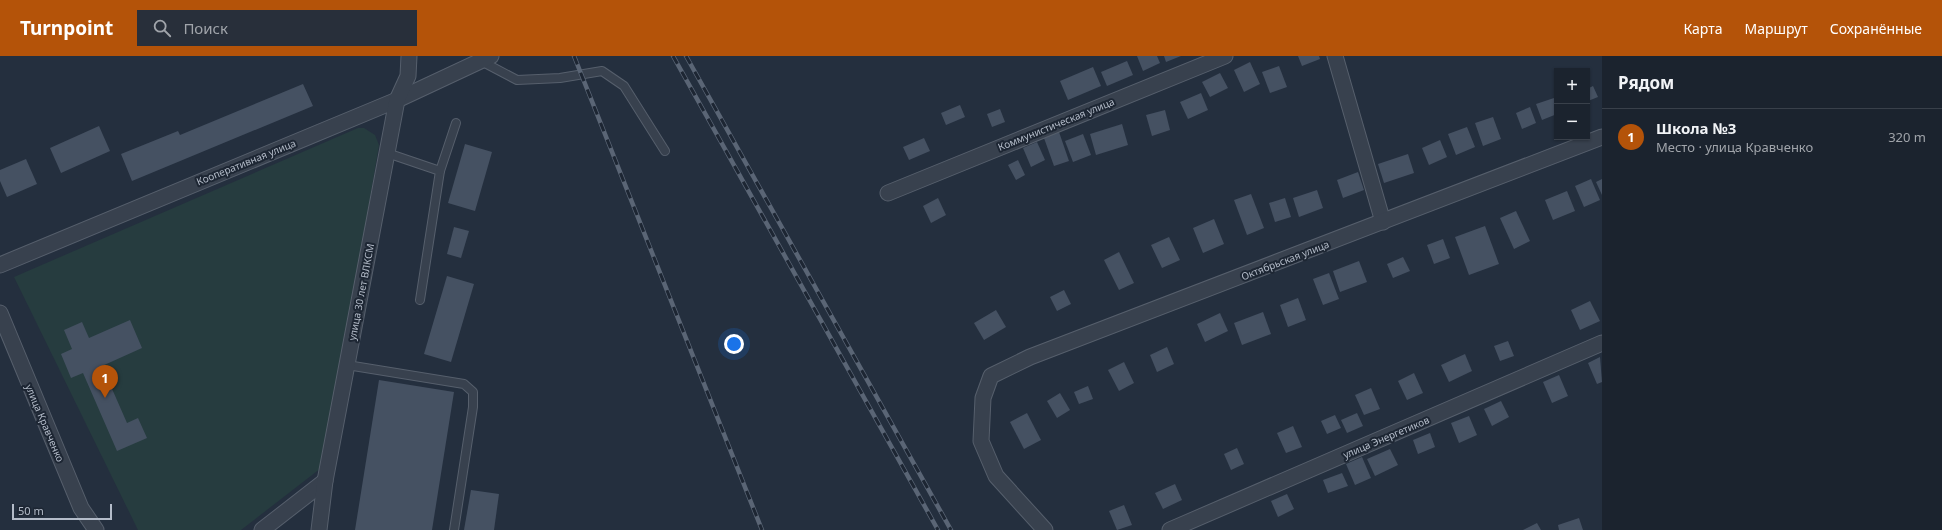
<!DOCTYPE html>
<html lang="ru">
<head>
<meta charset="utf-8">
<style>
  :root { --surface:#1b232e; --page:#282f3a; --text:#f1f3f6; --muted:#a0a4aa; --line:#39404a; --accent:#b45309 }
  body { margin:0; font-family:"Noto Sans",sans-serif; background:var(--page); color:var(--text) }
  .controls { position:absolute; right:12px; top:12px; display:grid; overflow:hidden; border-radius:0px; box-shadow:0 1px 3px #0004 }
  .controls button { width:36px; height:36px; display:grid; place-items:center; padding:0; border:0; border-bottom:1px solid var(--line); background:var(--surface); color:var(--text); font:20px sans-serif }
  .scale { position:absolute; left:12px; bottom:10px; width:100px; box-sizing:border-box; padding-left:4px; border:2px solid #b4bcc9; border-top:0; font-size:11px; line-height:14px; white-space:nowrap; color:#b4bcc9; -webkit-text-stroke:3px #1d2633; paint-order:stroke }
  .you { position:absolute; left:734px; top:288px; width:14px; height:14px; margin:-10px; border:3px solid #fff; border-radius:50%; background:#1a73e8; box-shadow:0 0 0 6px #1a73e833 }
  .badge { display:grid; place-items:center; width:26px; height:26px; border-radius:50%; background:var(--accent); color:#fff; font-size:13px; font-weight:700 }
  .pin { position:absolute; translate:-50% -33px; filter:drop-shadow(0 1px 2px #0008) }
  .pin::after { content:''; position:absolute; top:21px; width:14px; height:12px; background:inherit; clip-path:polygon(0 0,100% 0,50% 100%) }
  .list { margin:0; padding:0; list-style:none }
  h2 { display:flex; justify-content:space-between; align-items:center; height:52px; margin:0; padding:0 16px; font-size:17px }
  h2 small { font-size:13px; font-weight:400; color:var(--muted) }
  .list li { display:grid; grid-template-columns:26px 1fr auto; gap:12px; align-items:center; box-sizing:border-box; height:56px; padding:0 16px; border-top:1px solid var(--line) }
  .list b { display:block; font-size:15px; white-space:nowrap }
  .list p { margin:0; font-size:13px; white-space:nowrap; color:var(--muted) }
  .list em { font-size:13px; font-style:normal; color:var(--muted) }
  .icon { flex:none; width:22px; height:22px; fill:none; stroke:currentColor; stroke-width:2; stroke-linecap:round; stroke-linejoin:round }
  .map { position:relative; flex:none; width:1602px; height:474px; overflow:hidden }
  header { display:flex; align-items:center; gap:24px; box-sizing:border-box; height:56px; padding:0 20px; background:var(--accent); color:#fff }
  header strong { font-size:19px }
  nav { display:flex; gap:22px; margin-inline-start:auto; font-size:14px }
  .search { width:280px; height:36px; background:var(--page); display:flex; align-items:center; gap:10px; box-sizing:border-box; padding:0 14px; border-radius:0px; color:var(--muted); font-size:15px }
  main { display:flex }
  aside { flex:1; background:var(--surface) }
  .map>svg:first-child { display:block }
  .green { fill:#263c3f }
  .building { fill:#455162 }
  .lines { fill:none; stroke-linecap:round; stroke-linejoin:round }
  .lane-casing { stroke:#565f6c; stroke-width:10 }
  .street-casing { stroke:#565f6c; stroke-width:17 }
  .lane { stroke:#38414e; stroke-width:8 }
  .street { stroke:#38414e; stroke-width:15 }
  .rail-casing { stroke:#5a6575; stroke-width:4.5 }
  .rail { stroke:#1d2633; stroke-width:3; stroke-dasharray:9; stroke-linecap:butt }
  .labels { text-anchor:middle; stroke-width:4; stroke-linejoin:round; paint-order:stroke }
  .street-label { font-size:10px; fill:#b4bcc9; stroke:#1d2633 }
</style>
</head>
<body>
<header>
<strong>Turnpoint</strong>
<div class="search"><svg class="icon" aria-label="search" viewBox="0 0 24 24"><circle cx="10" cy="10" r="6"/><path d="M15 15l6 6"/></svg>Поиск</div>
<nav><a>Карта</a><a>Маршрут</a><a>Сохранённые</a></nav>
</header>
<main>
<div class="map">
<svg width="1602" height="474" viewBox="0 0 1602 474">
  <rect width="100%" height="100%" fill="#242f3e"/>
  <path class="green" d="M 358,72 L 364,72 L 375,79 L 379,89 L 325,409 L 241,474 L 138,474 L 14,221 Z"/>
  <g class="building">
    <path d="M 1137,0 L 1157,0 L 1160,7 L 1143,15 Z"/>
    <path d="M 1164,0 L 1181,0 L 1166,6 Z"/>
    <path d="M 1298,0 L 1319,0 L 1320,3 L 1302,10 Z"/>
    <path d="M 1127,5 L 1133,19 L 1107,30 L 1101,16 Z"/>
    <path d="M 1250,6 L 1260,28 L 1244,36 L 1234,14 Z"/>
    <path d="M 1279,10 L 1287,31 L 1270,37 L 1262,16 Z"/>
    <path d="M 1093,11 L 1101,30 L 1068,44 L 1060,25 Z"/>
    <path d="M 1220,17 L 1228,32 L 1210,41 L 1202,26 Z"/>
    <path d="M 303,28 L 313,50 L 132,125 L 121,98 L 178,75 L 180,79 Z"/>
    <path d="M 1593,30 L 1598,41 L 1588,45 L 1587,33 Z"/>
    <path d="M 1201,37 L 1208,54 L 1188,63 L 1180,46 Z"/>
    <path d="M 1557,41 L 1557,58 L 1542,64 L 1536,48 Z"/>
    <path d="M 960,49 L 965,61 L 946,69 L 941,57 Z"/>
    <path d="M 1530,51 L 1536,67 L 1522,73 L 1516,57 Z"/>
    <path d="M 1000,53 L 1005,66 L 992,71 L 987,58 Z"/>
    <path d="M 1165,54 L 1170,74 L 1152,80 L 1146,59 Z"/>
    <path d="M 1493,61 L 1501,83 L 1483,90 L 1475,67 Z"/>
    <path d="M 1122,68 L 1128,89 L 1096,99 L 1090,78 Z"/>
    <path d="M 99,70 L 110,95 L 61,117 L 50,92 Z"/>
    <path d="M 1467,71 L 1475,91 L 1456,99 L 1448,78 Z"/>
    <path d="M 1059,76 L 1069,105 L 1054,110 L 1044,82 Z"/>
    <path d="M 1083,78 L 1091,99 L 1073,106 L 1065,85 Z"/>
    <path d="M 924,82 L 930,95 L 909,104 L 903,91 Z"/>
    <path d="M 1440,84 L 1447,101 L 1429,109 L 1422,92 Z"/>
    <path d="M 1037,86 L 1045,104 L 1031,111 L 1023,92 Z"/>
    <path d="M 465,88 L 492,96 L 475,155 L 448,147 Z"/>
    <path d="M 1408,98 L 1414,117 L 1384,127 L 1378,108 Z"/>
    <path d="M 26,103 L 37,128 L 7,141 L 0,125 L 0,114 Z"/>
    <path d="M 1018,104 L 1025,119 L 1016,124 L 1008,109 Z"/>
    <path d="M 1358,116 L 1364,134 L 1343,142 L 1337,124 Z"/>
    <path d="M 1591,123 L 1600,144 L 1584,151 L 1575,130 Z"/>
    <path d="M 1602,123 L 1602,139 L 1596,126 Z"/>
    <path d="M 1317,134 L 1323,152 L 1299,161 L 1293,142 Z"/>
    <path d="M 1567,135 L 1575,155 L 1553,164 L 1545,144 Z"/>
    <path d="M 1251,138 L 1264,172 L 1247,179 L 1234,144 Z"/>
    <path d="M 938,142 L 946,159 L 931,167 L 923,150 Z"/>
    <path d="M 1285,142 L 1291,161 L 1275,166 L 1269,147 Z"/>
    <path d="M 1516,155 L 1530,185 L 1514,193 L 1500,162 Z"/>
    <path d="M 1214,163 L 1224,188 L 1203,197 L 1193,172 Z"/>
    <path d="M 1485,170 L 1499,208 L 1469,219 L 1455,181 Z"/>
    <path d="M 454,171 L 469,175 L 461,202 L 447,198 Z"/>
    <path d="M 1169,181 L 1180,204 L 1162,212 L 1151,189 Z"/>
    <path d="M 1443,183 L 1450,202 L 1434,208 L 1427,189 Z"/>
    <path d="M 1119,196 L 1134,227 L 1119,234 L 1104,204 Z"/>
    <path d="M 1403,201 L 1410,215 L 1393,222 L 1387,208 Z"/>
    <path d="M 1359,205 L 1367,226 L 1340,236 L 1333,215 Z"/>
    <path d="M 1329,217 L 1339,243 L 1323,249 L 1313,223 Z"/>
    <path d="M 447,220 L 474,228 L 451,306 L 424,298 Z"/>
    <path d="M 1064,234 L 1071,248 L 1057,255 L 1050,241 Z"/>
    <path d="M 1298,242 L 1306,264 L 1288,271 L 1280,249 Z"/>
    <path d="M 1590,245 L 1600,265 L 1580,274 L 1571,254 Z"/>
    <path d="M 996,254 L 1006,271 L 984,284 L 974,267 Z"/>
    <path d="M 1263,256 L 1271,278 L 1242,289 L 1234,267 Z"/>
    <path d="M 1220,257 L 1228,275 L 1205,286 L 1197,268 Z"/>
    <path d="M 130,264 L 142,292 L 102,310 L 127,367 L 138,362 L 147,382 L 117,395 L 83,317 L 71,322 L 61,298 L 72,293 L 64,274 L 82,266 L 89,282 Z"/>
    <path d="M 1508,285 L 1514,300 L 1500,305 L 1494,290 Z"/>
    <path d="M 1167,291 L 1174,308 L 1157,316 L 1150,299 Z"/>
    <path d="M 1465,298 L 1472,315 L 1449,326 L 1441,309 Z"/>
    <path d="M 1600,301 L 1602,326 L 1597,328 L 1588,307 Z"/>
    <path d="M 1124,306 L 1134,327 L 1119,335 L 1108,314 Z"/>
    <path d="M 1414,317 L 1423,337 L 1407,344 L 1398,325 Z"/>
    <path d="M 1559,319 L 1568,340 L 1552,347 L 1543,326 Z"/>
    <path d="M 379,324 L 454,336 L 432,474 L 355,474 Z"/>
    <path d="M 1088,330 L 1093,343 L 1079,348 L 1074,336 Z"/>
    <path d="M 1371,332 L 1380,353 L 1364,359 L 1355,339 Z"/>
    <path d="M 1060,337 L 1070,354 L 1057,362 L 1047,345 Z"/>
    <path d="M 1501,345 L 1509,361 L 1492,370 L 1484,353 Z"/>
    <path d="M 1027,357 L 1041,384 L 1024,393 L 1010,366 Z"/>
    <path d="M 1357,357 L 1363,370 L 1347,377 L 1341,364 Z"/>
    <path d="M 1335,359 L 1341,372 L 1327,378 L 1321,365 Z"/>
    <path d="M 1469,360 L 1477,379 L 1459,387 L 1451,367 Z"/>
    <path d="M 1293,370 L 1302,391 L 1286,397 L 1277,377 Z"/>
    <path d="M 1430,377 L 1435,391 L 1418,398 L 1413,384 Z"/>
    <path d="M 1237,392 L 1244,408 L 1231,414 L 1224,398 Z"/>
    <path d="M 1390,393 L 1398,409 L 1375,420 L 1367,403 Z"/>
    <path d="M 1362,401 L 1371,422 L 1355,429 L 1346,408 Z"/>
    <path d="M 1342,417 L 1348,430 L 1328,437 L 1323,424 Z"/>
    <path d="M 1175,428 L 1182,444 L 1163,453 L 1155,437 Z"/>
    <path d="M 471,434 L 499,438 L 494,474 L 464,474 Z"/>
    <path d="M 1287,438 L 1294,453 L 1278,461 L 1271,445 Z"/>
    <path d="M 1124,449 L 1132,469 L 1117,474 L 1109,455 Z"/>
    <path d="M 1579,462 L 1583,474 L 1559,474 L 1558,469 Z"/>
    <path d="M 1537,467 L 1541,474 L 1523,474 Z"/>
  </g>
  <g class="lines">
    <g class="lane-casing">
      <g id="lane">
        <path d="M 481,5 L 517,24 L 560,22 L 602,15 L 624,30 L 665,95"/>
        <path d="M 387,97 L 440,115 L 420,244"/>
        <path d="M 440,115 L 456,67"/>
        <path d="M 347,309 L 464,328 L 473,336 L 473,351 L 454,474"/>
      </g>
    </g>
    <g class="street-casing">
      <g id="street">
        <path d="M 1335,0 L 1383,166"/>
        <path d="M 888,137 L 1225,0"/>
        <path d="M 0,209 L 397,44 L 491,0"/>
        <path d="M 0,257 L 81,452 L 96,474"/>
        <path d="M 262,474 L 325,425"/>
        <path d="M 319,474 L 325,425 L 397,44 L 408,20 L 409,0"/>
        <path d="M 1045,474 L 996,420 L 981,385 L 983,342 L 991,320 L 1030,301 L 1602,81"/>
        <path d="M 1170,474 L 1602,287"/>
      </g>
    </g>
    <use href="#lane" class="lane"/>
    <use href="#street" class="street"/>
    <g class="rail-casing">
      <g id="rail">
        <path d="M 574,0 L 762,474"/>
        <path d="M 673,0 L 938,474"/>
        <path d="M 686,0 L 951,474"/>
      </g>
    </g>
    <use href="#rail" class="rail"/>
  </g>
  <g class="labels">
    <g class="street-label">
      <text transform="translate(1056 68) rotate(-22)" y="4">Коммунистическая улица</text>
      <text transform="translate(246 106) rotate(-22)" y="4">Кооперативная улица</text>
      <text transform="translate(1285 204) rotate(-21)" y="4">Октябрьская улица</text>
      <text transform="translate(361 236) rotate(-79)" y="4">улица 30 лет ВЛКСМ</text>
      <text transform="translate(45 367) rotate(67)" y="4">улица Кравченко</text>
      <text transform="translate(1386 381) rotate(-23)" y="4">улица Энергетиков</text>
    </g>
  </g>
</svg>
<div class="controls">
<button>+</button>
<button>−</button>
</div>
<div class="scale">50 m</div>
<div class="you"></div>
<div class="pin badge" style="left:105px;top:342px">1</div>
</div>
<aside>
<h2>Рядом<small></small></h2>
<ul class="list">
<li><span class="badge">1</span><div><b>Школа №3</b><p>Место · улица Кравченко</p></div><em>320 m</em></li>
</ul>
</aside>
</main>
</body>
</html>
